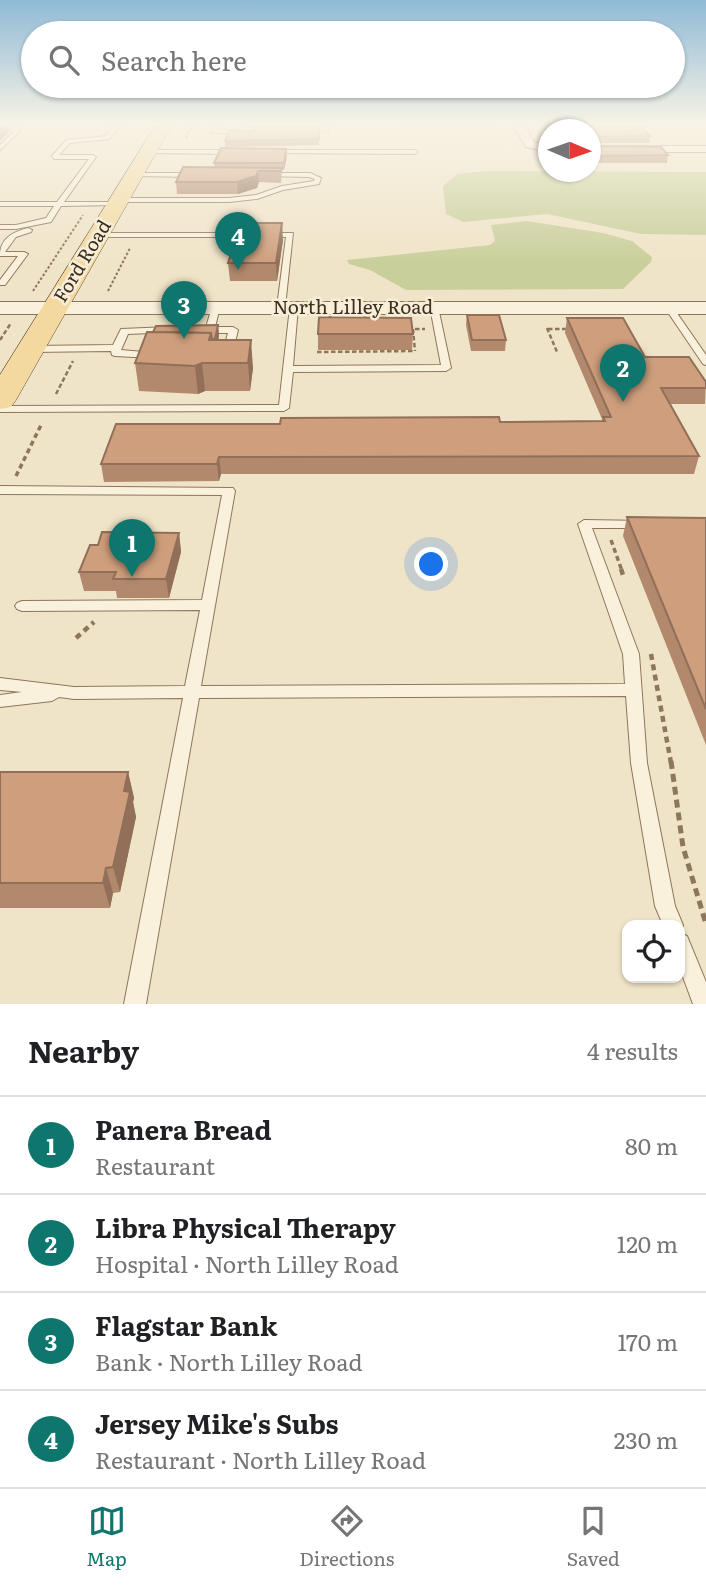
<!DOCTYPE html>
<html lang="en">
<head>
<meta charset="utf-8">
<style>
  :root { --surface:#fff; --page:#f2f2f2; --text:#202124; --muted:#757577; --line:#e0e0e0; --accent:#0f766e }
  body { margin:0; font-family:Literata,serif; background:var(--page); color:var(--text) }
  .controls { position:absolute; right:21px; bottom:21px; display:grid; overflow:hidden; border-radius:14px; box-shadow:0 2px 5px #0004 }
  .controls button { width:63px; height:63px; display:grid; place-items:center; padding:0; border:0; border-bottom:2px solid var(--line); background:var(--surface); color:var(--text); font:35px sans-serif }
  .compass { position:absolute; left:538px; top:119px; width:63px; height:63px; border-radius:50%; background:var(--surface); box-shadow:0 2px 5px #0004; rotate:92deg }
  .you { position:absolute; left:432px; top:565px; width:24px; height:24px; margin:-18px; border:5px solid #fff; border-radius:50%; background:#1a73e8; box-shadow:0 0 0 10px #1a73e833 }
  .badge { display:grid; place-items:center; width:46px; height:46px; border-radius:50%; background:var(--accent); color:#fff; font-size:23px; font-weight:700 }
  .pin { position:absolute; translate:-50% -58px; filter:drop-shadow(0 2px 4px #0008) }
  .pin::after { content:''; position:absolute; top:37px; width:24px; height:21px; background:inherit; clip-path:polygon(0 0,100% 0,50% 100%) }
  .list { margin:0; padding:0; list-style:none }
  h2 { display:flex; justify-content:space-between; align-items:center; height:91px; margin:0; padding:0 28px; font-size:30px }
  h2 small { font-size:23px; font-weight:400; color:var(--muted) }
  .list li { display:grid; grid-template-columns:46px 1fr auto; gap:21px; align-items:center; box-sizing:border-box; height:98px; padding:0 28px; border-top:2px solid var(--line) }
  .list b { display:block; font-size:26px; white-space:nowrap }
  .list p { margin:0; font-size:23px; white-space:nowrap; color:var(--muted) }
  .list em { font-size:23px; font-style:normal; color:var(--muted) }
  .icon { flex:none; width:38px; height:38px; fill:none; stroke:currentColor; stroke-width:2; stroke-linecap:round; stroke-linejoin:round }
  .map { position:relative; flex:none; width:706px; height:1004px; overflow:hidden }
  .search { position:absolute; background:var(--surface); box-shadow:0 2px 5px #0004; left:21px; right:21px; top:21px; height:77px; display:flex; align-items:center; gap:18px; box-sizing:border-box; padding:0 24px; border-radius:38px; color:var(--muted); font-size:26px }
  .sheet { height:483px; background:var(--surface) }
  nav { display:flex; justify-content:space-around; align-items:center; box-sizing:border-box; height:98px; border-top:2px solid var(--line); background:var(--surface); font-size:19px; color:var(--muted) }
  nav a { display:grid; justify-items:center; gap:4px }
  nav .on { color:var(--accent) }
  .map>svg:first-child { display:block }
  .green { fill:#c9cf9b }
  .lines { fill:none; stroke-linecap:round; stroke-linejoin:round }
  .service-casing { stroke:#8d765c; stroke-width:2 }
  .minor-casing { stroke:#8d765c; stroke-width:2 }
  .tertiary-casing { stroke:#8d765c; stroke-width:2 }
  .primary-casing { stroke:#5b4430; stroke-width:1 }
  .path-far4 { stroke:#8d765c; stroke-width:2; stroke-dasharray:2.5 2; stroke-linecap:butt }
  .path-far3 { stroke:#8d765c; stroke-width:2.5; stroke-dasharray:4.5 2.5; stroke-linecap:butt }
  .path-far2 { stroke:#8d765c; stroke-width:3.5; stroke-dasharray:5 3.5; stroke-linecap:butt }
  .path-far1 { stroke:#8d765c; stroke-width:4.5; stroke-dasharray:6 4.5; stroke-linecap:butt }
  .path { stroke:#8d765c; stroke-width:5; stroke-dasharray:8 5; stroke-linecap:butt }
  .service { fill:#faf1dc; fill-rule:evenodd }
  .minor { fill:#faf1dc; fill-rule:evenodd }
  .tertiary { fill:#faf1dc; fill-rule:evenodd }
  .primary { fill:#f3d9a0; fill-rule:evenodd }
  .wall { fill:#b2896c }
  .shaded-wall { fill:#916f58 }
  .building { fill:#cf9f7d; stroke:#916f58; stroke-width:2 }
  .labels { text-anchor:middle; stroke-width:5; stroke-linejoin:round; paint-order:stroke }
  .far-street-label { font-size:19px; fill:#3d2e20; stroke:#f7eed8 }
</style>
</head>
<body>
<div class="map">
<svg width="706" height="1004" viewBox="0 0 706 1004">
  <rect width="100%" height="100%" fill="#f0e4c8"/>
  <g class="green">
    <path d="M 487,171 L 706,172 L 706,235 L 641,234 L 547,214 L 463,222 L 446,214 L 443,186 L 457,174 Z"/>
    <path d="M 527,221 L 603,233 L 632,241 L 652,257 L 651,262 L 623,289 L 406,290 L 370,270 L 349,264 L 347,260 L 490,245 L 495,241 L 491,225 Z"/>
  </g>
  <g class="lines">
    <g class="service-casing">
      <g id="service">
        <path d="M 8,123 L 13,123 L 20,131 L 0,150 L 0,145 L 14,131 Z"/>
        <path d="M 116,123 L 121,123 L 110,139 L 70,143 L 59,155 L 93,155 L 96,157 L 64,202 L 117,202 L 120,204 L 119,205 L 61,206 L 51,222 L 16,229 L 0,229 L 0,225 L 16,225 L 46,218 L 54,206 L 0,206 L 0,202 L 57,202 L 89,159 L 54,159 L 52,156 L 66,140 L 106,136 Z"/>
        <path d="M 216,123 L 221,123 L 218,130 L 241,130 L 242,123 L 248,123 L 245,133 L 212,133 Z"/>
        <path d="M 322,123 L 328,123 L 328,132 L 323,131 Z"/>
        <path d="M 148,150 L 235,150 L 238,152 L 235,154 L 146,153 Z"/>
        <path d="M 271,150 L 415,150 L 418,152 L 415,154 L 269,153 Z"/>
        <path d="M 134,173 L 194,173 L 197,175 L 194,177 L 132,176 Z"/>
        <path d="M 265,173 L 310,173 L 321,178 L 319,184 L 283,190 L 257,199 L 229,202 L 119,202 L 116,200 L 119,198 L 229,198 L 256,195 L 282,186 L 314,181 L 315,179 L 309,177 L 263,176 Z"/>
        <path d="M 28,228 L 32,230 L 31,232 L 16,237 L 5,252 L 24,252 L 28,254 L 5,285 L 0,285 L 0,280 L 18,256 L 0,256 C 0,238 13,232 28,228 Z"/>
        <path d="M 95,233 L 293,233 L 285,307 L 281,310 L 277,307 L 286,237 L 98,237 L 94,235 Z"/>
        <path d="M 216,304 L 220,307 L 215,327 L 233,327 L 238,330 L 232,355 L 227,358 L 222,355 L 228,333 L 198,333 L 193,330 L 198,327 L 206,327 L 212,307 Z"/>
        <path d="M 294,304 L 298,307 L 293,366 L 441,365 L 430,307 L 434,304 L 438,307 L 451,368 L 446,371 L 293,372 L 289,408 L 284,411 L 0,412 L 0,406 L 279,405 L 290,307 Z"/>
        <path d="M 669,305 L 672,306 L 706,355 L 706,365 L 703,364 L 665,308 Z"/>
        <path d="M 170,327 L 175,330 L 173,332 L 128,334 L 121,350 L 156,353 L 158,355 L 153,358 L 115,356 L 112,355 L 111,351 L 31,352 L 26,349 L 31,346 L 113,345 L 121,329 Z"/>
        <path d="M 0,486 L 233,488 L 235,491 L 201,686 L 625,684 L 623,654 L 578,524 L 584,520 L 647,521 L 649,524 L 647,527 L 643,528 L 592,528 L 639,654 L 647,763 L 675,906 L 683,925 L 680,932 L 680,925 L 663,925 L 655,906 L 631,763 L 626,696 L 199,698 L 146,1004 L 124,1004 L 183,698 L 74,699 L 59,697 L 52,701 L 0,707 L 0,695 L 22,692 L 0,690 L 0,678 L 74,687 L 185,686 L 200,610 L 22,611 L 17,609 L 15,606 L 17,603 L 22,601 L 202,600 L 222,495 L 0,494 Z"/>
        <path d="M 680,933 L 687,936 L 706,982 L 706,1004 L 693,1004 L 680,969 Z"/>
      </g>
    </g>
    <g class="minor-casing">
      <g id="minor">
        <path d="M 512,123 L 523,123 L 534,142 L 548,146 L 548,152 L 526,147 Z"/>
        <rect x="590" y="146" width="116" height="6"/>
      </g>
    </g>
    <g class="tertiary-casing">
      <rect id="tertiary" x="0" y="302" width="706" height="12"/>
    </g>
    <g class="primary-casing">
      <path id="primary" d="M 157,123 L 173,123 L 16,400 L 11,407 L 0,409 L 0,375 Z"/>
    </g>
    <g class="path-far4">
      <path d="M 186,138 L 193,123"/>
      <path d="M 33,291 L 83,215"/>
      <path d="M 108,291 L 130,248"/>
    </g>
    <g class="path-far3">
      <path d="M 547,328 L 557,352"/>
      <path d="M 408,329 L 425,329"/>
      <path d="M 413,329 L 415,351"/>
      <path d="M 548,329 L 569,329"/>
      <path d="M 0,340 L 11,323"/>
      <path d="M 317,352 L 415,351"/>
      <path d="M 56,394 L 73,361"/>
    </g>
    <g class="path-far2">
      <path d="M 16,476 L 42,423"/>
      <path d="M 611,540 L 622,571"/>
    </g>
    <g class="path-far1">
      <path d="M 621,569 L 623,575"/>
      <path d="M 76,638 L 94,622"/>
      <path d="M 651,654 L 671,763"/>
    </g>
    <path class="path" d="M 671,761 L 683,847 L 706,924"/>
    <use href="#service" class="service"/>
    <use href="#minor" class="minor"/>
    <use href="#tertiary" class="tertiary"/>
    <use href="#primary" class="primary"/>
  </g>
  <g class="wall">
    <path d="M 319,123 L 319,145 L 225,147 L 225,141 L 254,131 Z"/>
    <path d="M 404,123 L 497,123 L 496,126 L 404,125 Z"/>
    <path d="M 540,123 L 638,123 L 650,136 L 649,143 L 591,143 L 591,130 L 566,128 L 566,126 L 542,126 Z"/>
    <path d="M 591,146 L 668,155 L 667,163 L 591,163 Z"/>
    <path d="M 286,149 L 287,156 L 284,170 L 282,170 L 281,183 L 259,182 L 257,188 L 238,194 L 177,194 L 176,182 L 215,168 L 214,163 Z"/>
    <path d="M 283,240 L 277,281 L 230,281 L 228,263 Z"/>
    <path d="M 467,315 L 506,340 L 505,351 L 471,351 L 466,325 Z"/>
    <path d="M 567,318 L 645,357 L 706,382 L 705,404 L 670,404 L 699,456 L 694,474 L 221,474 L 219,481 L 104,482 L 101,464 L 280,424 L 602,421 L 602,419 L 565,333 Z"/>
    <path d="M 218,325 L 219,336 L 218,340 L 253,368 L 250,391 L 205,391 L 198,394 L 139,391 L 135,363 L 153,332 Z"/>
    <path d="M 318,334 L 413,334 L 412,350 L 318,350 Z"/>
    <path d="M 627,517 L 706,518 L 706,745 L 623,536 Z"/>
    <path d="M 179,533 L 181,552 L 169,598 L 117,598 L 116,591 L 84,591 L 79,572 L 98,545 Z"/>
    <path d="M 0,772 L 128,772 L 134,798 L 133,802 L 136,817 L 120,892 L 113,893 L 110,908 L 0,908 Z"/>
  </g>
  <g class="shaded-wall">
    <path d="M 1,123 L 9,123 L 10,131 L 0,141 L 0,125 Z"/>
    <path d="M 286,149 L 287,156 L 284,170 L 284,163 Z"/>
    <path d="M 258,171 L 259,182 L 257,188 L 238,194 L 237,182 Z"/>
    <path d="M 282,223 L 283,240 L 277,281 L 276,263 Z"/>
    <path d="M 218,325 L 219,336 L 216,349 L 215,339 Z"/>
    <path d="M 251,340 L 253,368 L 250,391 L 248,363 Z"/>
    <path d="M 202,363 L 205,391 L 198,394 L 195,366 Z"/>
    <path d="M 219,457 L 221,474 L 219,481 L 217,464 Z"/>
    <path d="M 179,533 L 181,552 L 169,598 L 166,579 Z"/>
    <path d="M 128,772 L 134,798 L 133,802 L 136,817 L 120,892 L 113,867 L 124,791 Z"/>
    <path d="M 106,868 L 113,893 L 110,908 L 103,883 Z"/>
  </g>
  <g class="building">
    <path d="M 256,123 L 319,123 L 319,139 L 225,141 L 229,131 L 254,131 Z"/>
    <path d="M 568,123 L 638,123 L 650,136 L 591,137 L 591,130 L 559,130 L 568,128 Z"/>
    <path d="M 591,146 L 661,147 L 668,155 L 591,156 Z"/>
    <path d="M 221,148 L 286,149 L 284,163 L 214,163 Z"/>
    <path d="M 183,167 L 282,168 L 281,171 L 258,171 L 256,176 L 237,182 L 176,182 Z"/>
    <path d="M 241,223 L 282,223 L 276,263 L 228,263 Z"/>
    <path d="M 467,315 L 499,315 L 506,340 L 472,340 Z"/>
    <path d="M 319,317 L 411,318 L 413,334 L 318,334 Z"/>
    <path d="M 567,318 L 623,318 L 645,357 L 689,357 L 706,382 L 706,388 L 661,388 L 699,456 L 219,457 L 217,464 L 101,464 L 116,424 L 280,424 L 281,418 L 499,417 L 500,422 L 605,421 L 603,417 L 611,417 Z"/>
    <path d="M 218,325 L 215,339 L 212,339 L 211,333 L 153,332 L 156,326 Z"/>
    <path d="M 147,332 L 211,333 L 209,340 L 251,340 L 248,363 L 202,363 L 195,366 L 135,363 Z"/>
    <path d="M 627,517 L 706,518 L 706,709 Z"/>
    <path d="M 102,532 L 179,533 L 166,579 L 113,579 L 116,572 L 79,572 L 90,545 L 98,545 Z"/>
    <path d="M 0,772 L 128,772 L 124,791 L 130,792 L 113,867 L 106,868 L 103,883 L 0,883 Z"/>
  </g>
  <linearGradient id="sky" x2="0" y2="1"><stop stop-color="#8fbad6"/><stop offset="0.47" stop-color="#f8f3e6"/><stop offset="1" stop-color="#f8f3e6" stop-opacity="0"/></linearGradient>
  <rect width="706" height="264" fill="url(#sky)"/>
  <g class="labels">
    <g class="far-street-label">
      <text transform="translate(82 261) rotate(-59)" y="7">Ford Road</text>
      <text x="353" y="314">North Lilley Road</text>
    </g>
  </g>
</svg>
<div class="controls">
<button><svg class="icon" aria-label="locate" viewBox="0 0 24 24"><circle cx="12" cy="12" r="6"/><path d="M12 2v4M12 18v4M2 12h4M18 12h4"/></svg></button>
</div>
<svg class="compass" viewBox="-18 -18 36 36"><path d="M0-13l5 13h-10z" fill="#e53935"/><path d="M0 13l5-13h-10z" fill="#757577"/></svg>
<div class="you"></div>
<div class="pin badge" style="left:132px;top:577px">1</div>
<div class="pin badge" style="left:623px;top:402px">2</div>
<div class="pin badge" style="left:184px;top:339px">3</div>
<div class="pin badge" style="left:238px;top:270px">4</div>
<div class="search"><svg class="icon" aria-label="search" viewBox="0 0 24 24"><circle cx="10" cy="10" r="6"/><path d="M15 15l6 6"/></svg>Search here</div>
</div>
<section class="sheet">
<h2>Nearby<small>4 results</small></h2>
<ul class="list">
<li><span class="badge">1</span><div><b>Panera Bread</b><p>Restaurant</p></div><em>80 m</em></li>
<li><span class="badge">2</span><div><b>Libra Physical Therapy</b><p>Hospital · North Lilley Road</p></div><em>120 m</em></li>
<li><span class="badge">3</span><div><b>Flagstar Bank</b><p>Bank · North Lilley Road</p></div><em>170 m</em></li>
<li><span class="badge">4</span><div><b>Jersey Mike's Subs</b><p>Restaurant · North Lilley Road</p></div><em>230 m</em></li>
</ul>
</section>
<nav>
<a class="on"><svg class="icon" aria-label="map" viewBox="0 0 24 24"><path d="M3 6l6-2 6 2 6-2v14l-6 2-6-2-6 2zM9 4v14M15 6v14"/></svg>Map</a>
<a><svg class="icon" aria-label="directions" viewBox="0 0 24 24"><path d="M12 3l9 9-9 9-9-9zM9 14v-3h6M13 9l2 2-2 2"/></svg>Directions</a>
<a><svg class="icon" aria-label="saved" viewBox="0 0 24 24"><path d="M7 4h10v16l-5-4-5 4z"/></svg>Saved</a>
</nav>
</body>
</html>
